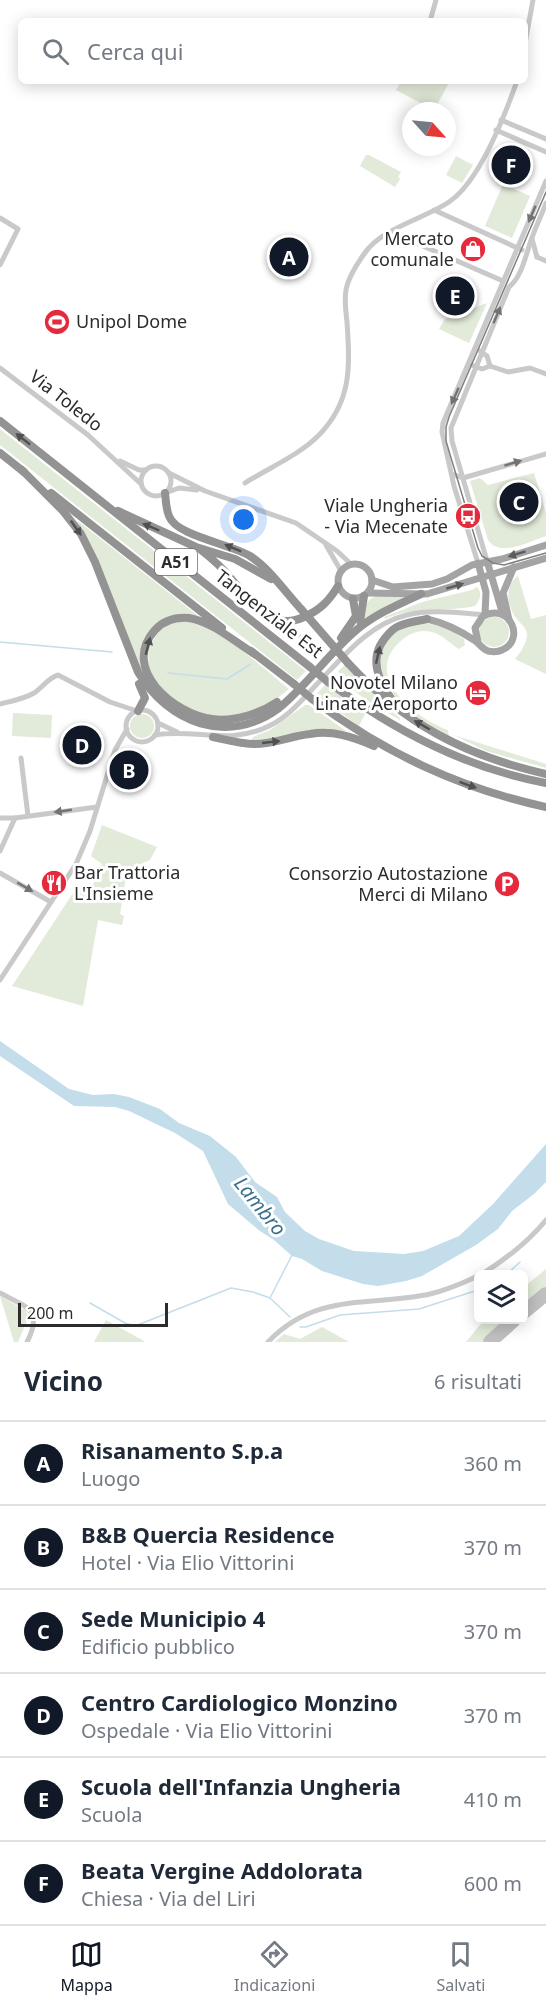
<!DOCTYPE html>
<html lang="it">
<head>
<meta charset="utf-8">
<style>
  :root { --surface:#fff; --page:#f2f2f3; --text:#1f2937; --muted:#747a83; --line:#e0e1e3; --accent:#111827 }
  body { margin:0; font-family:"Noto Sans",sans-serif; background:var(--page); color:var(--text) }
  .controls { position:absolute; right:18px; bottom:18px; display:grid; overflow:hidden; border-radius:9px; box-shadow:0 3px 15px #0003 }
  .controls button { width:54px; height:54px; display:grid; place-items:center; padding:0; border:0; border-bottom:2px solid var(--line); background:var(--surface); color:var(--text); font:30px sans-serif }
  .compass { position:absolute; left:402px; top:102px; width:54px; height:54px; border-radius:50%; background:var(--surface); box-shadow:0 3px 15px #0003; rotate:117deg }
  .scale { position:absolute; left:18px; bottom:15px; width:150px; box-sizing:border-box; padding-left:6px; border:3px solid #2c2c2c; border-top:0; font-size:16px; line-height:21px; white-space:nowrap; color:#2c2c2c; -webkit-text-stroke:4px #fff; paint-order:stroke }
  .you { position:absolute; left:244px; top:520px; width:21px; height:21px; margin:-15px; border:4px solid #fff; border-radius:50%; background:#1a73e8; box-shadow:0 0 0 9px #1a73e833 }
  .badge { display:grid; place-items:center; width:39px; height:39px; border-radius:50%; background:var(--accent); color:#fff; font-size:20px; font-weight:700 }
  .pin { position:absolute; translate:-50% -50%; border:3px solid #fff; box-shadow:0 2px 6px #0006 }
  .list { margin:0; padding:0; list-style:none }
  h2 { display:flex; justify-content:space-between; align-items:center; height:78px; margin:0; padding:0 24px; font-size:26px }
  h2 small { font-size:20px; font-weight:400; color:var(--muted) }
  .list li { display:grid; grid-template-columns:39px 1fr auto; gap:18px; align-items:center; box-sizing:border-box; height:84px; padding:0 24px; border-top:2px solid var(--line) }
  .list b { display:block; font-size:22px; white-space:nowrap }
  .list p { margin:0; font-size:20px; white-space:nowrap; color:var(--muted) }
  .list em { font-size:20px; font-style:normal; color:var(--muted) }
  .icon { flex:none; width:33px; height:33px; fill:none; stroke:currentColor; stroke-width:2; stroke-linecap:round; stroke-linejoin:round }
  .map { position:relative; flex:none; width:546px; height:1342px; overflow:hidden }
  .search { position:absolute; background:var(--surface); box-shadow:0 3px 15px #0003; left:18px; right:18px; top:18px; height:66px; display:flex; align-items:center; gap:15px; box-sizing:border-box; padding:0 21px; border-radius:9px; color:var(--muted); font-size:22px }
  .sheet { height:582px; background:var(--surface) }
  nav { display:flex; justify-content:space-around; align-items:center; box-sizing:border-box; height:84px; border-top:2px solid var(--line); background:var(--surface); font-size:16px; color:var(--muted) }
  nav a { display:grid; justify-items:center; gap:3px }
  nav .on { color:var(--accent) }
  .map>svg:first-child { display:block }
  .green { fill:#e2ead9; fill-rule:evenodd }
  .water { fill:#c4ddeb }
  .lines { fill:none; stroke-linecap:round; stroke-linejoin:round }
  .stream { stroke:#c4ddeb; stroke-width:1.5 }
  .taxiway { stroke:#c0c0c0; stroke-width:14 }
  .minor { stroke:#c9c9c9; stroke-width:5 }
  .major { stroke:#a4a4a4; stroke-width:7 }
  .highway { stroke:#939393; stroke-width:8 }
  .tram { stroke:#818181; stroke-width:1.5 }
  .highway-bridge { stroke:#939393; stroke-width:8 }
  .oneway { fill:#737373 }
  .oneway2 { fill:#505050 }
  .oneway3 { fill:#5c5c5c }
  .labels { text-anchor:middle; stroke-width:6; stroke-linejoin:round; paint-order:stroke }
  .shield { fill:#fff; stroke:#6b6b6b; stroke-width:1.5 }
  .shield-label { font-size:16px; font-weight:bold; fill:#2c2c2c }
  .poi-label { font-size:18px; fill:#2c2c2c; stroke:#fff; text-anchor:end }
  .street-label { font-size:18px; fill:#2c2c2c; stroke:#fff }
  .water-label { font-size:20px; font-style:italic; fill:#3a708e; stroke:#fff }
</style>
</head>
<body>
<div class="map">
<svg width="546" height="1342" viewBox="0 0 546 1342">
  <rect width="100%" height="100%" fill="#fff"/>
  <g class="green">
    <path d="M 401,81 L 450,81 L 434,110 L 396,90 Z"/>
    <path d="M 366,155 L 369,155 L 401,172 L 398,177 L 400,179 L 395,187 L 360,166 Z"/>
    <path d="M 456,156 L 473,165 L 462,183 L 446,175 Z"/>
    <path d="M 503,184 L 530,196 L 512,238 L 485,226 Z"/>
    <path d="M 487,303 L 469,343 L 439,329 L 445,319 Z"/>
    <path d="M 0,429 L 306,671 L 297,680 L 0,445 Z"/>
    <path d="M 534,473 L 546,513 L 546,536 C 530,541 500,558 488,540 L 470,481 L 480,478 L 488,485 ZM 526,494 L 533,513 L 532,515 L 512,520 L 507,501 Z"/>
    <path d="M 78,521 L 202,619 C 193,619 184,615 175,617 C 162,619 152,627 147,639 C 130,676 170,711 203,719 C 220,723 237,722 254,716 C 264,713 273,707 282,701 C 263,717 240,726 215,723 C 156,717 140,670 122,623 C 109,588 98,553 77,523 Z"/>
    <path d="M 518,576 L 531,619 L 546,615 L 546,674 L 515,659 C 521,652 527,643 527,634 C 526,627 520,623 516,618 C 507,606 504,585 518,576 Z"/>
    <path d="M 477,587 C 483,594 480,599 475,606 C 443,613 417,605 385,619 L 384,617 L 422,602 L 472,590 Z"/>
    <path d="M 377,596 L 411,596 L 363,620 C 365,609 365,599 377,596 Z"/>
    <circle cx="494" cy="632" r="15"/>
    <path d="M 181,620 C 224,629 255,662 289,689 L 269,705 L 255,711 L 227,717 L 200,714 L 170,698 L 149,672 L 148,648 L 162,627 Z"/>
    <path d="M 422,623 C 439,625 451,629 464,639 L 465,645 L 459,649 C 449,643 443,635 432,632 C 420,629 410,633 402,640 C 360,674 415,718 448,730 L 449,737 C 435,728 418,720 405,708 C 384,690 366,652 395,631 C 402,627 414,625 422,623 Z"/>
    <path d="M 345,665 L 383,704 L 400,718 L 400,720 L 374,705 L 333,676 L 340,674 L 338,671 Z"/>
    <path d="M 325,685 L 365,714 L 359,726 L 316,695 Z"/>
    <path d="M 305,705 L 309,705 L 346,731 C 314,730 283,739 251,741 L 253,737 L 270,730 Z"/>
    <path d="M 13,713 L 52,715 L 51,738 L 12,736 Z"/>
    <circle cx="142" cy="726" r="12"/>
    <path d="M 454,735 L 546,764 L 546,768 L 486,751 Z"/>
    <path d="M 102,825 L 157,847 L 150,860 L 134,867 L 125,883 L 120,914 L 124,916 L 122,925 L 98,920 L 83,1006 L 12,986 L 77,887 L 90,891 L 102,864 L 91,856 Z"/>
    <path d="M 546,1269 L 546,1287 L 524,1305 L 524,1287 Z"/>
    <path d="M 0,1296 L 25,1310 L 29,1316 L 18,1342 L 14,1342 Z"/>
    <path d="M 106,1320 L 144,1341 L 144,1342 L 94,1342 Z"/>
    <path d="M 484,1320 L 506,1320 L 482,1342 L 466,1342 Z"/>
    <path d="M 322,1327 L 349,1342 L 275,1342 L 284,1334 L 300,1339 Z"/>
  </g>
  <path class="water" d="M 0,1041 L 69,1089 L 93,1095 L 114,1094 L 129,1097 L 160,1109 L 179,1123 L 210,1136 L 236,1157 L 255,1182 L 277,1197 L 285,1212 L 305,1231 L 319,1239 L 354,1251 L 404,1254 L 423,1251 L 459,1236 L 493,1204 L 546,1144 L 546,1182 L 534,1194 L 512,1211 L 498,1229 L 476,1245 L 422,1276 L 406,1281 L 378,1286 L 363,1284 L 322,1271 L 302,1259 L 292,1256 L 274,1240 L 260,1231 L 228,1204 L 203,1151 L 175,1133 L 129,1111 L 115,1107 L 74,1106 L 0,1056 Z"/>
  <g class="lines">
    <g class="stream">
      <path d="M 292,640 L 301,635"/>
      <path d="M 0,642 L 112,652"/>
      <path d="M 168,673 L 227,679 L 251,664"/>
      <path d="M 507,1274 L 520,1262"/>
      <path d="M 90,1303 L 125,1323 L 135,1326 L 231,1288 L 253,1292 L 270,1298"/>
      <path d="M 290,1317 L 270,1298 L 292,1255"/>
      <path d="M 300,1327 L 306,1327 L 340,1315 L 419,1309 L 478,1290"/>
    </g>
    <g class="taxiway">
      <path d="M 524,1312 L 546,1294"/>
      <path d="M 490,1342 L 514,1320"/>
    </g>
    <g class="minor">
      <path d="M 430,21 L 436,0"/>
      <path d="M 525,43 L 533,0"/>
      <path d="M 501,120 L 546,139"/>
      <path d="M 496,130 L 546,152"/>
      <path d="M 434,210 L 522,250"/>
      <path d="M 0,218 L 18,229 L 0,265"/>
      <path d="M 391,232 L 503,281"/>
      <path d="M 532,239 L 537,257"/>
      <path d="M 537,257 L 546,261"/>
      <path d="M 480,351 L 487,356 L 490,366"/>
      <path d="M 469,364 L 482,369 L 490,366 L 508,372 L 530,368 L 546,374"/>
      <path d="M 0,368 L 88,435 L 141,484"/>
      <path d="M 120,461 L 139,470 L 146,470"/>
      <circle cx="156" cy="481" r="15"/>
      <path d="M 169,473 L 205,491 L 296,523 L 337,551 L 351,564"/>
      <path d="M 452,474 L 463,478 L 546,454"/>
      <path d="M 245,483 C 267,469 299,455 318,436 C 352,402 350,367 347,322 C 346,312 344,301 346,290 C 348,278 357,264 364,254 C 383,227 422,220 449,202 C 479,182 505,115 517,81"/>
      <path d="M 168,492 L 179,488 L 197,490"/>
      <path d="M 326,545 L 341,571"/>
      <path d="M 487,561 L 452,441 L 451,428 L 509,287 C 523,276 526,252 533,235 C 537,224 542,214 546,203"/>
      <path d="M 478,563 L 454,486 L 442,432 L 443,423 L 546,181"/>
      <path d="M 0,704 C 12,701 24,699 34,693 C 43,687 48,678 58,675 L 110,702 L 137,711"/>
      <circle cx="142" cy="726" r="16"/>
      <path d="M 158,723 L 177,732"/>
      <path d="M 155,735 C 196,728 228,746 269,726 C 288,717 302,700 317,684 C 343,657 369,624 407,615 C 431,609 460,613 485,615"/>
      <path d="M 21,758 L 28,816"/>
      <path d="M 0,818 L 15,818 L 97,807"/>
      <path d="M 0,851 L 15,818"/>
      <path d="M 0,873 L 51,902"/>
      <path d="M 0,980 L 76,864 L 90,831 L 115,750 L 127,729"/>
      <path d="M 482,1274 C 506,1259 528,1242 546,1220"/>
      <path d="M 0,1293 C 26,1307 44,1309 27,1342"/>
      <path d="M 268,1342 C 317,1291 371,1307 430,1294 C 447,1290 463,1283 478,1276"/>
    </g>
    <g class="major">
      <path d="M 487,561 L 503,615"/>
      <path d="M 478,563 L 486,592 L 485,615"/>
      <circle cx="355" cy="581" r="17"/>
      <path d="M 372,580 L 393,587 L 432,584 L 447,579 L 472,565 L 502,559 L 546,545"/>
      <path d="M 368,593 L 427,594 L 546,558"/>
      <path d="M 427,619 C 445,623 459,630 474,640 C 479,643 482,649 488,651 C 493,652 498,652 502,650 C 526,640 510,602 483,616 L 475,628 L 478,642"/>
      <path d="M 509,620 L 503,593 L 514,567"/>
    </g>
    <g class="highway">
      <path d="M 0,421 L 310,667"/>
      <path d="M 0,453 L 24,472"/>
      <path d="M 22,470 L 63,511 L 81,534 L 95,562 L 138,672 C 168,723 228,746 279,708 C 306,686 327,656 353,633 C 373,615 397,605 421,594"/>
      <path d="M 51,493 L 222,628"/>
      <path d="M 165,493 C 166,501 166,509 169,516 C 176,536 231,544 250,556 C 270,569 285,592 301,609"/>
      <path d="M 118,511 L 196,547 L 235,559 L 271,579"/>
      <path d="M 201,550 C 211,558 221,566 229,576 C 248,598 269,633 304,617 C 320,610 329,601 338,586"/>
      <path d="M 360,621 L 364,596"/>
      <path d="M 341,638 L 356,616 L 353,599"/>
      <path d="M 251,651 L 294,684"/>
      <path d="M 253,653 C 234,641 212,622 189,618 C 177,617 164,620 155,630 C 120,669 174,714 212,719 C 234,722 259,714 277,702"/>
      <path d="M 348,663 C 404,724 466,756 546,774"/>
      <path d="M 328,682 C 394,730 465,768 546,783"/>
      <path d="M 312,699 C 385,753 458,788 546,807"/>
      <path d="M 392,700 C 379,681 368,659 385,638 C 389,633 393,628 399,626 C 408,622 418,621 427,619"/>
      <path d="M 138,711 L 145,698 L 139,684"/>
      <path d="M 213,737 C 227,740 241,744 255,744 C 274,744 291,736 310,734 C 333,730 353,737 374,746"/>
    </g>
    <path class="tram" d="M 546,192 L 449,417 L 446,427 L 446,441 L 478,548 L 482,556 L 493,563 L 504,565 L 546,553"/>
    <g class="highway-bridge">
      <path d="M 301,609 L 348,663"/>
      <path d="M 310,667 L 328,682"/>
      <path d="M 294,684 L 312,699"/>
    </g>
  </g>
  <defs><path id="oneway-solid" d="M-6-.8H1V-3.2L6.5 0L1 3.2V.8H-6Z" transform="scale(1.5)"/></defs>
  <g class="oneway">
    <use href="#oneway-solid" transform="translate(532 214) rotate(113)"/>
    <use href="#oneway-solid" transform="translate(497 315) rotate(-67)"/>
    <use href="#oneway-solid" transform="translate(455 396) rotate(114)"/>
    <use href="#oneway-solid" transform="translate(513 463) rotate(-17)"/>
    <use href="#oneway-solid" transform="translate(63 811) rotate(172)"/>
    <use href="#oneway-solid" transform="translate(25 887) rotate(30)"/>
  </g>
  <g class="oneway2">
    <use href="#oneway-solid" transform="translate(23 439) rotate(-142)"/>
    <use href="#oneway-solid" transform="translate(151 527) rotate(-157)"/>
    <use href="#oneway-solid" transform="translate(76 528) rotate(55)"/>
    <use href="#oneway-solid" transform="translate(233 548) rotate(-157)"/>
    <use href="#oneway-solid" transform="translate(148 646) rotate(-75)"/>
    <use href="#oneway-solid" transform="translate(378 655) rotate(-77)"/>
    <use href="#oneway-solid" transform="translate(422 725) rotate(-150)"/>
    <use href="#oneway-solid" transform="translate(271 742) rotate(-6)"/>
    <use href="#oneway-solid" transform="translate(468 785) rotate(20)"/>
  </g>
  <g class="oneway3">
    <use href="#oneway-solid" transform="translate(517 554) rotate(163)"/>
    <use href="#oneway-solid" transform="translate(455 586) rotate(-16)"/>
  </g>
  <defs>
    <g id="shop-disc" transform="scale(1.35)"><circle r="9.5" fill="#e62a3e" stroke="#fff"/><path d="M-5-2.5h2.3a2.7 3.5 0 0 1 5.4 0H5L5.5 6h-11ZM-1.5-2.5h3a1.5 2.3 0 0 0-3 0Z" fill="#fff"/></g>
    <g id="stadium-disc" transform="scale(1.35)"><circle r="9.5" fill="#e62a3e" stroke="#fff"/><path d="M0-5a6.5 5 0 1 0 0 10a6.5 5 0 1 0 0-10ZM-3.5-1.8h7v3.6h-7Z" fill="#fff"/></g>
    <g id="bus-disc" transform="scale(1.35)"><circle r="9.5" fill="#e62a3e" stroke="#fff"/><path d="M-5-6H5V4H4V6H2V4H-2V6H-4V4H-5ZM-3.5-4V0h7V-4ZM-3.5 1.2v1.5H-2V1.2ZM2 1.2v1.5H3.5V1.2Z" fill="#fff"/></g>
    <g id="hotel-disc" transform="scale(1.35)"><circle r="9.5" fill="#e62a3e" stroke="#fff"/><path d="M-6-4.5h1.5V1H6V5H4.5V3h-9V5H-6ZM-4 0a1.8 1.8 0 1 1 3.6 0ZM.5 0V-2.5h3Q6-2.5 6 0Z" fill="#fff"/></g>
    <g id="restaurant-disc" transform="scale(1.35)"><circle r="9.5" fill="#e62a3e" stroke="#fff"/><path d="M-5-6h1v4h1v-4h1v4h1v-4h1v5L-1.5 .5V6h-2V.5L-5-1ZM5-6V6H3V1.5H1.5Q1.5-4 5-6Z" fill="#fff"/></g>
    <g id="parking-disc" transform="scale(1.35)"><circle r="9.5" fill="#e62a3e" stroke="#fff"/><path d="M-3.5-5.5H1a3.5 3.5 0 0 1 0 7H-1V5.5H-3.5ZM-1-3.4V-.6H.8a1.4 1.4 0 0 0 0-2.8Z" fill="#fff"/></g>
  </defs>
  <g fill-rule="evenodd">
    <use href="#shop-disc" x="473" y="249"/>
    <use href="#stadium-disc" x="57" y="322"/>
    <use href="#bus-disc" x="468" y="516"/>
    <use href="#hotel-disc" x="478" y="693"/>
    <use href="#restaurant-disc" x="54" y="883"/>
    <use href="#parking-disc" x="507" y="884"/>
  </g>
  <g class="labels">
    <rect class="shield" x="155" y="549" width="42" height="26" rx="4.5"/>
    <g class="shield-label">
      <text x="176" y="568">A51</text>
    </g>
    <g class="poi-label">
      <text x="454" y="245">Mercato<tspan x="454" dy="21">comunale</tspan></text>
      <text x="76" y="328" text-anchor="start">Unipol Dome</text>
      <text x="448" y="512">Viale Ungheria<tspan x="448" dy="21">- Via Mecenate</tspan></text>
      <text x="458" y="689">Novotel Milano<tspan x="458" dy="21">Linate Aeroporto</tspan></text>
      <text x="74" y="879" text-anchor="start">Bar Trattoria<tspan x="74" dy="21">L'Insieme</tspan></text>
      <text x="488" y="880">Consorzio Autostazione<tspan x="488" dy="21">Merci di Milano</tspan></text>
    </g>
    <g class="street-label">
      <text transform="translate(66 401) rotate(38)" y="6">Via Toledo</text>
      <text transform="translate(269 614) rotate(38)" y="6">Tangenziale Est</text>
    </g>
    <g class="water-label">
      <text transform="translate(260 1206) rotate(51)" y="7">Lambro</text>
    </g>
  </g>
</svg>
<div class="controls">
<button><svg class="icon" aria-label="layers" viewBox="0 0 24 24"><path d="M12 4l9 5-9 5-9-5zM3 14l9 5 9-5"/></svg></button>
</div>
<svg class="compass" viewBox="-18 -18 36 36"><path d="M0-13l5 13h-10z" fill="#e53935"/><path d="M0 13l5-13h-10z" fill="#747a83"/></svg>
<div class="scale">200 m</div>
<div class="you"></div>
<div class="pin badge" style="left:289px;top:257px">A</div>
<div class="pin badge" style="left:129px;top:770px">B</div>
<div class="pin badge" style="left:519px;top:502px">C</div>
<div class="pin badge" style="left:82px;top:745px">D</div>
<div class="pin badge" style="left:455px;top:296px">E</div>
<div class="pin badge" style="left:511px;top:165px">F</div>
<div class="search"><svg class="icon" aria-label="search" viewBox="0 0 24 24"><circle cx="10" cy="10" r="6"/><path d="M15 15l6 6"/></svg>Cerca qui</div>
</div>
<section class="sheet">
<h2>Vicino<small>6 risultati</small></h2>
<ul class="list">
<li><span class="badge">A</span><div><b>Risanamento S.p.a</b><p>Luogo</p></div><em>360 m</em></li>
<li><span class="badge">B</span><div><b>B&amp;B Quercia Residence</b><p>Hotel · Via Elio Vittorini</p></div><em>370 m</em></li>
<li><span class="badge">C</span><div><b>Sede Municipio 4</b><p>Edificio pubblico</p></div><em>370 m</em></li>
<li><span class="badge">D</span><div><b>Centro Cardiologico Monzino</b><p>Ospedale · Via Elio Vittorini</p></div><em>370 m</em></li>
<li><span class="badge">E</span><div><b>Scuola dell'Infanzia Ungheria</b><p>Scuola</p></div><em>410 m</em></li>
<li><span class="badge">F</span><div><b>Beata Vergine Addolorata</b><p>Chiesa · Via del Liri</p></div><em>600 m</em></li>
</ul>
</section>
<nav>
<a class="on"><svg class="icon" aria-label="map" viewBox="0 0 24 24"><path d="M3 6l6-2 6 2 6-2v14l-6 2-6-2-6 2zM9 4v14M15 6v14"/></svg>Mappa</a>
<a><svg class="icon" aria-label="directions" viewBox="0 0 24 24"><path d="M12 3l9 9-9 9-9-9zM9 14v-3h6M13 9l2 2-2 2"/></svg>Indicazioni</a>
<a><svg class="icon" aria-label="saved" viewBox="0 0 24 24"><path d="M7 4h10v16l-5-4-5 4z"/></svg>Salvati</a>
</nav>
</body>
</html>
